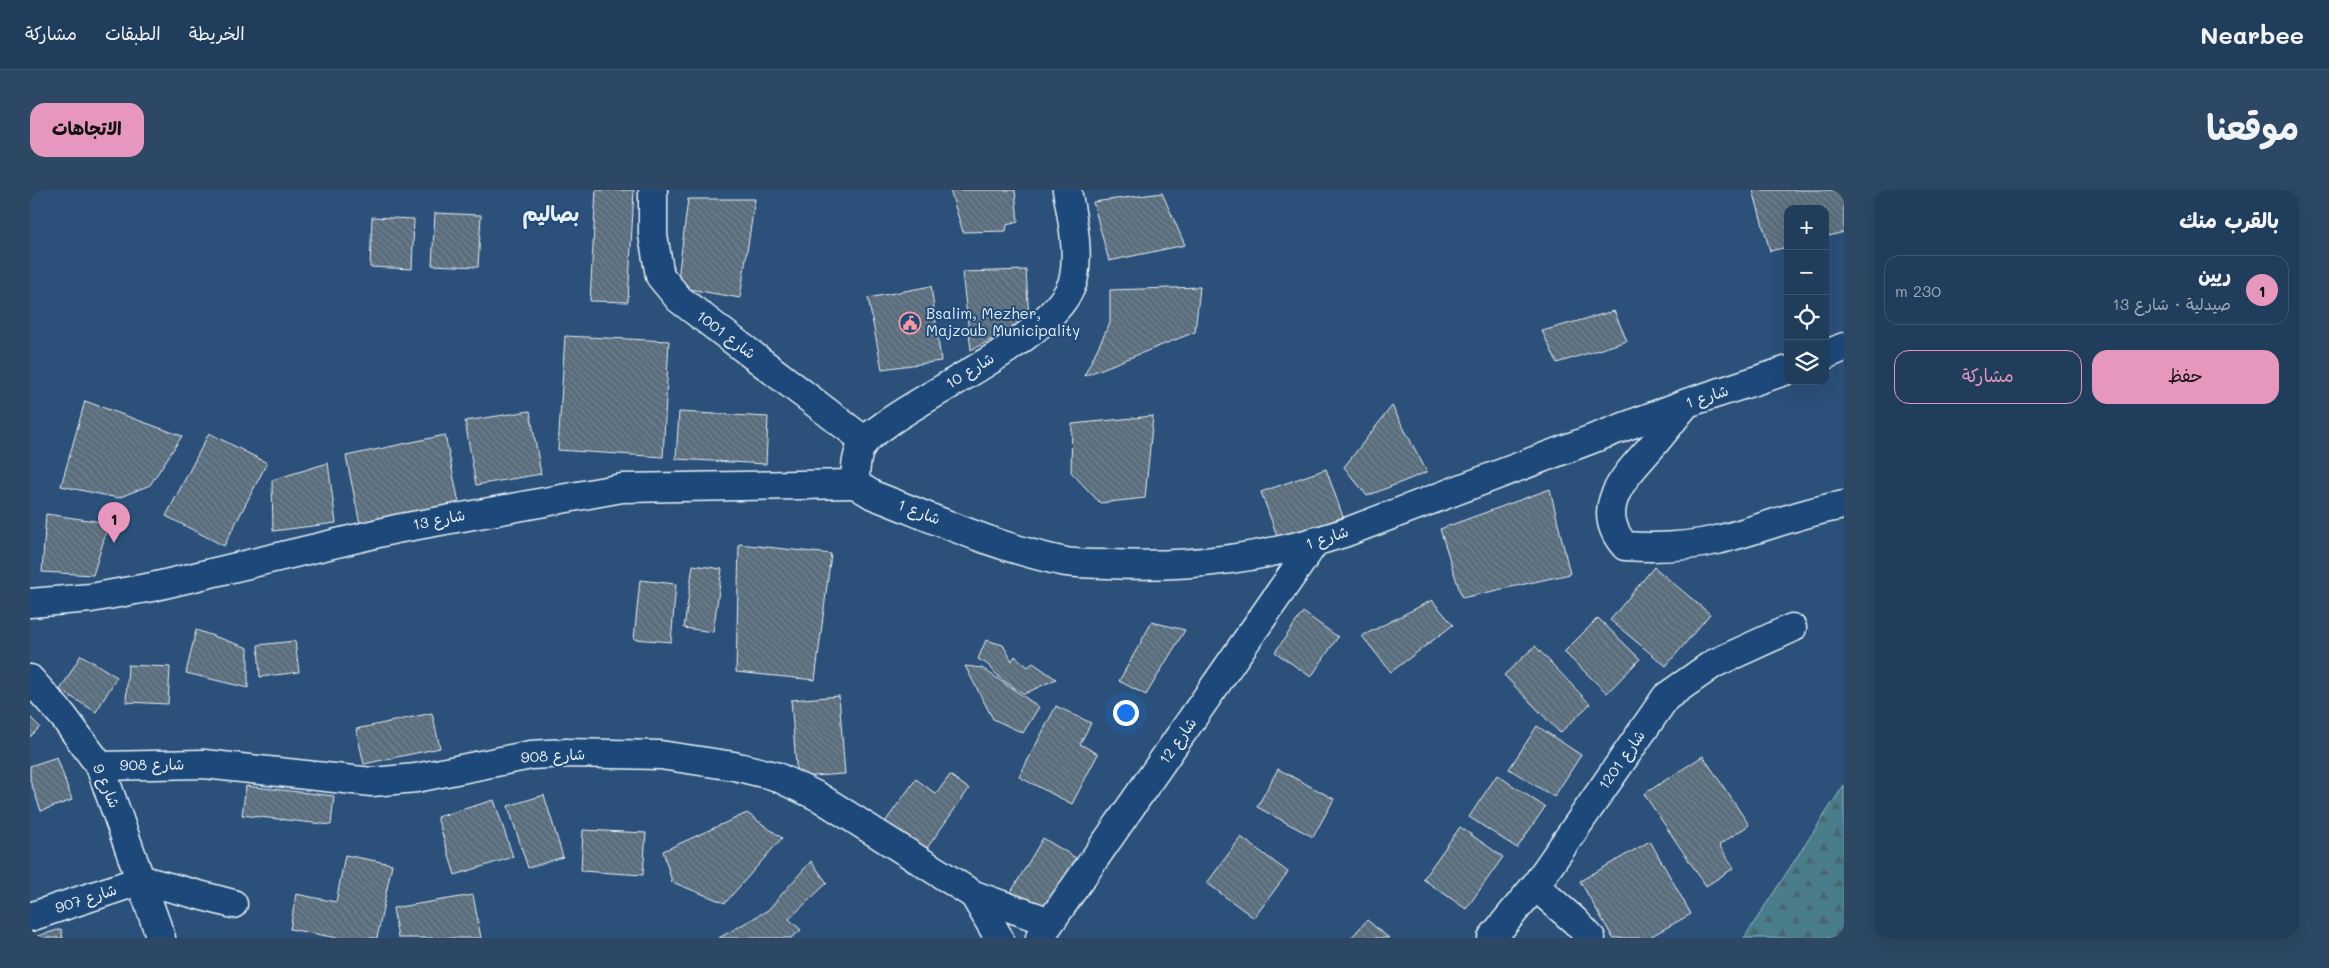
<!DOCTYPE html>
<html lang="ar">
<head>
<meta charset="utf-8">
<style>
  :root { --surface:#203d5c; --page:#2d4865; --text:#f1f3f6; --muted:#a2aebb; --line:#3d5672; --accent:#e797bd }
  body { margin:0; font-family:Mali,"Playpen Sans Arabic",sans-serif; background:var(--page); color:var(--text); direction:rtl }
  .controls { position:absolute; right:15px; top:15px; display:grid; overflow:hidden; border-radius:10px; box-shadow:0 5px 20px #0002 }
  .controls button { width:45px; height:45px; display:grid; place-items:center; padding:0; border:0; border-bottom:1px solid var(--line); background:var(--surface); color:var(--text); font:25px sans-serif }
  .you { position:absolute; left:1095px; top:522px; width:18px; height:18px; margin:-12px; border:4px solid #fff; border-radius:50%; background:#1a73e8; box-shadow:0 0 0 8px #1a73e833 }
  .badge { display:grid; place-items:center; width:32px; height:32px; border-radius:50%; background:var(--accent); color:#111; font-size:16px; font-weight:700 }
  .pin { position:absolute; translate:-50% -41px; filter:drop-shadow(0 1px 2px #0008) }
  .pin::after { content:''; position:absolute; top:26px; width:18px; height:15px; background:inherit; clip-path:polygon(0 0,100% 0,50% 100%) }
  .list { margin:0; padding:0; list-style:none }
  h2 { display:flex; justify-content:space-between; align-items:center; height:65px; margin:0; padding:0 20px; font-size:21px }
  h2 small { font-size:16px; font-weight:400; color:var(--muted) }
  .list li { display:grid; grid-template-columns:32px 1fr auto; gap:15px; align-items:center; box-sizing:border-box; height:70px; margin:0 10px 10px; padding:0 10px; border:1px solid var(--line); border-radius:15px }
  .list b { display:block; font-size:19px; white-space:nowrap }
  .list p { margin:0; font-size:16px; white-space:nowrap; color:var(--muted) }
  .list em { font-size:16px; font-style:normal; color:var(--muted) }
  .actions { display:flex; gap:10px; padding:15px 20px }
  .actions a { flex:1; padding:11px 0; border:1px solid var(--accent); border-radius:15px; text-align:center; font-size:18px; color:var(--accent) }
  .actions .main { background:var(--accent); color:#111 }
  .icon { flex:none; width:28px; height:28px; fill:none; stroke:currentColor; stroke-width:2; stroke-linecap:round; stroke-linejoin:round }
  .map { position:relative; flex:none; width:1814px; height:748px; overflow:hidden; direction:ltr; border-radius:15px }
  header { display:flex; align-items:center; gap:30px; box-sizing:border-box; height:70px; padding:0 25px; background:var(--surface); border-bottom:1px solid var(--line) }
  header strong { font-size:24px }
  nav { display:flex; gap:28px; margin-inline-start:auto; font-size:18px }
  .intro { display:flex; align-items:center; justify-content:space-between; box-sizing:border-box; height:120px; padding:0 30px }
  h1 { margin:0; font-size:35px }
  .button { padding:12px 22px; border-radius:15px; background:var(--accent); color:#111; font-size:18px; font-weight:700 }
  main { display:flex; gap:30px; padding:0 30px }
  aside { flex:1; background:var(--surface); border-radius:15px; box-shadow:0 5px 20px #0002 }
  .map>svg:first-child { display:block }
  .forest { fill:url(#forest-firs); stroke:#98b7c1 }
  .building { fill:url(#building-back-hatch); stroke:#e8f1f8 }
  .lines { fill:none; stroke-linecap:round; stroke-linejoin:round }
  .minor-casing { stroke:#e8f1f8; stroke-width:31 }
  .major-casing { stroke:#e8f1f8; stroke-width:31 }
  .minor { stroke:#1f4a7a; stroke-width:28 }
  .major { stroke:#1f4a7a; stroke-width:28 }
  .labels { text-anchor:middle; stroke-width:4; stroke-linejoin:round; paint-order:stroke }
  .poi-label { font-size:15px; fill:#e8f1f8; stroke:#1f4a7a; text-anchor:start }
  .street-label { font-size:15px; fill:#e8f1f8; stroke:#1f4a7a }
  .district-label { font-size:20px; font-weight:bold; fill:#e8f1f8; stroke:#1f4a7a }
</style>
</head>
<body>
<header>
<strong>Nearbee</strong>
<nav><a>الخريطة</a><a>الطبقات</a><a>مشاركة</a></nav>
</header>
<div class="intro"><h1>موقعنا</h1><a class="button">الاتجاهات</a></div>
<main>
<aside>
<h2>بالقرب منك<small></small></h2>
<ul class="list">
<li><span class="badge">1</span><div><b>ريين</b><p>صيدلية · شارع 13</p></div><em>230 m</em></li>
</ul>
<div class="actions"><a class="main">حفظ</a><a>مشاركة</a></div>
</aside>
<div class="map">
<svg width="1814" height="748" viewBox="0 0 1814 748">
  <defs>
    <pattern id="forest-firs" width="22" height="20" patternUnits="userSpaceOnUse" patternTransform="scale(1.25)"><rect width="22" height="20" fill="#497d8a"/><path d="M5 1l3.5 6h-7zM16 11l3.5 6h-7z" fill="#48656d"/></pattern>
    <pattern id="building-back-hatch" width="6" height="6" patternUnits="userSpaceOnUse" patternTransform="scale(1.25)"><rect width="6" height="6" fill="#5a6d7c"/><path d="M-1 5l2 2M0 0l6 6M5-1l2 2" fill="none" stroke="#72828f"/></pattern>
  </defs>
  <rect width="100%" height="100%" fill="#2b517a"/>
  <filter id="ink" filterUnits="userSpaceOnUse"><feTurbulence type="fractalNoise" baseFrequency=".02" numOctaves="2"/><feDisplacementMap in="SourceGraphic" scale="10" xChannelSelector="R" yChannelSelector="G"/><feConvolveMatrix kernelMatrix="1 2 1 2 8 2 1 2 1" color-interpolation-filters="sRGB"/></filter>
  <g filter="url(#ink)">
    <path class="forest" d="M 1814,595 L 1814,748 L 1714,748 Z"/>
    <g class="building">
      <path d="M 566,0 L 604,0 L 598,112 L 560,111 Z"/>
      <path d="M 920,0 L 985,0 L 988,32 L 977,35 L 976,41 L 933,42 Z"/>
      <path d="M 1723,0 L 1814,0 L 1814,42 L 1795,47 L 1795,19 L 1758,19 L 1758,57 L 1740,61 Z"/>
      <path d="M 1132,3 L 1155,55 L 1079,71 L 1063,12 Z"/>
      <path d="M 658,9 L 725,9 L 710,108 L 647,97 Z"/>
      <path d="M 405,23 L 451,25 L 448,77 L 402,75 Z"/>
      <path d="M 342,27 L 384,29 L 382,79 L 340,77 Z"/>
      <path d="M 996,80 L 999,130 L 941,160 L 932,82 Z"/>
      <path d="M 901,96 L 911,171 L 852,179 L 838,108 Z"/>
      <path d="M 1170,97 L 1165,142 L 1054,186 L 1080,133 L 1080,100 Z"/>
      <path d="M 1584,121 L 1597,151 L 1527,173 L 1512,141 Z"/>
      <path d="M 535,146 L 639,151 L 633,267 L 528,260 Z"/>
      <path d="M 55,211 L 152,246 L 120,295 L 88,308 L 31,296 Z"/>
      <path d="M 1362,216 L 1397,282 L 1337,306 L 1314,277 Z"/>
      <path d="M 500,221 L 511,284 L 446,295 L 435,231 Z"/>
      <path d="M 649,222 L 738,227 L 736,274 L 646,269 Z"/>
      <path d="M 1123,226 L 1115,308 L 1070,313 L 1041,282 L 1042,234 Z"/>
      <path d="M 179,243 L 237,273 L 194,356 L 136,326 Z"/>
      <path d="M 415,245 L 429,313 L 330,334 L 316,266 Z"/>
      <path d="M 298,273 L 306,333 L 243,341 L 242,290 Z"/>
      <path d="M 1296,279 L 1313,327 L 1249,351 L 1231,302 Z"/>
      <path d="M 1520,299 L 1540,384 L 1432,408 L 1410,339 Z"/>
      <path d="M 16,324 L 79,333 L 63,385 L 12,382 Z"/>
      <path d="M 709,354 L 801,364 L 785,490 L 706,482 Z"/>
      <path d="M 663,375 L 692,379 L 683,442 L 654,438 Z"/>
      <path d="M 1624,377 L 1680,424 L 1636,476 L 1580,430 Z"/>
      <path d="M 610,390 L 646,394 L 641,452 L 604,449 Z"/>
      <path d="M 1402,410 L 1423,435 L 1361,482 L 1332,446 Z"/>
      <path d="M 1273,422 L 1308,447 L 1281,487 L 1245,462 Z"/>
      <path d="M 1568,428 L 1610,469 L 1577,503 L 1534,462 Z"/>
      <path d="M 1122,432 L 1155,440 L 1116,505 L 1089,491 Z"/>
      <path d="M 166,440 L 218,458 L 218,498 L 156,483 Z"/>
      <path d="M 956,450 L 973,455 L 982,471 L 985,466 L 998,477 L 1003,473 L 1026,489 L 994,504 L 971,489 L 957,474 L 948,469 Z"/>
      <path d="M 265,451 L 269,482 L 230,487 L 228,455 Z"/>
      <path d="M 1505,456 L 1560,514 L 1530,543 L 1474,485 Z"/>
      <path d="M 51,465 L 87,487 L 66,522 L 30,500 Z"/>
      <path d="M 98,475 L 140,477 L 138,514 L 96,512 Z"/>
      <path d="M 935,476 L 952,478 L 1009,517 L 993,543 L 963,529 Z"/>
      <path d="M 809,506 L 815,584 L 767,587 L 761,510 Z"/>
      <path d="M 1026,516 L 1061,533 L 1050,554 L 1068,564 L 1042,614 L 989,587 Z"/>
      <path d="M 402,523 L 410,558 L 334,574 L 326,539 Z"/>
      <path d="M 0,527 L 10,537 L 0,547 Z"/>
      <path d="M 1507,536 L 1551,565 L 1524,607 L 1479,579 Z"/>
      <path d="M 1673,566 L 1719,635 L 1689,655 L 1704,678 L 1676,696 L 1614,604 Z"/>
      <path d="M 27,567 L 42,610 L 11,621 L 0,590 L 0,576 Z"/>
      <path d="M 1248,579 L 1304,609 L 1283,647 L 1227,617 Z"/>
      <path d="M 920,585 L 939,599 L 895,661 L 855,632 L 886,589 L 906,604 Z"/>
      <path d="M 1467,585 L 1515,617 L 1487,658 L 1439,627 Z"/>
      <path d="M 216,596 L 304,606 L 301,635 L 212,625 Z"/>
      <path d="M 514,605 L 533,667 L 498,678 L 478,616 Z"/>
      <path d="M 464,610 L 483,667 L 425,685 L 407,627 Z"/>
      <path d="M 717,623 L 752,648 L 695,713 L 642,692 L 633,661 Z"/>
      <path d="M 1430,637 L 1473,667 L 1436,719 L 1393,689 Z"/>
      <path d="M 553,640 L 616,643 L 613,685 L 551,681 Z"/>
      <path d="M 1211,647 L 1258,682 L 1224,728 L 1177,693 Z"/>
      <path d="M 1013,648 L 1046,668 L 1014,721 L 981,702 Z"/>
      <path d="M 1620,651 L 1661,724 L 1618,748 L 1583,748 L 1550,691 Z"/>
      <path d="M 315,665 L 362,674 L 347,748 L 307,748 L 260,739 L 266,704 L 306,712 Z"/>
      <path d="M 781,671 L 797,693 L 759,729 L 771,740 L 761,748 L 689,748 L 738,720 Z"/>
      <path d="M 443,705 L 451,748 L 368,748 L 363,718 Z"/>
      <path d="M 1337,730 L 1359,748 L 1321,748 Z"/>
      <path d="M 31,739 L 33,748 L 1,748 Z"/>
    </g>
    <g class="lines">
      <g class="minor-casing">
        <g id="minor">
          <path d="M 623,0 L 623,45 L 630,86 L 649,109 L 835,251"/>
          <path d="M 1657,213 C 1645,227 1634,242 1622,256 C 1597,285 1561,317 1595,356 C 1625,358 1657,357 1687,350 C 1730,340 1770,322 1814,315"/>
          <path d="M 0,413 L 61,408 L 122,397 L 366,339 L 592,298 L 825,294"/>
          <path d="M 0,489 L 33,526 L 70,576 L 131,748"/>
          <path d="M 70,576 L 174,574 L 342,592 L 386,588 L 501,565 L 535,563 L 630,565 L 704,576 L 745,586 L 789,607 L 944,705 L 1020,732"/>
          <path d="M 1505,696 L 1545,731 L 1561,748"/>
          <path d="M 944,705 L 969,748"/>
          <path d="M 0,727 L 112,690 L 203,714"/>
          <path d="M 1010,747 L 1285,352"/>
          <path d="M 1462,748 L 1505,696 L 1636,507 L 1683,474 L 1762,438"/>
        </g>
      </g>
      <g class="major-casing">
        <g id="major">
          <path d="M 1037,0 C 1042,28 1049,58 1044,87 C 1034,142 901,200 856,234 C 850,239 841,244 835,251 C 826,261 825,281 825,294 L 843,305 C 905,329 970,359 1036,372 C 1050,374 1064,374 1078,374 C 1161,378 1235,368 1314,343 L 1657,213 L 1758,180"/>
          <path d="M 1795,165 L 1814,157"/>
        </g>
      </g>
      <use href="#minor" class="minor"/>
      <use href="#major" class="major"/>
    </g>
  </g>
  <defs>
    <g id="civic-ring" transform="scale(1.125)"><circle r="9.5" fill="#1f4a7a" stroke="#ff9aa2" stroke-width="1.5"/><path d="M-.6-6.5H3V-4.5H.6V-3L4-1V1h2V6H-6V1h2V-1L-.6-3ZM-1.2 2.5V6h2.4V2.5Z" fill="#ff9aa2"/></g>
  </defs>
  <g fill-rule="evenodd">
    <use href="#civic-ring" x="880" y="133"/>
  </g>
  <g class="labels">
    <g class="poi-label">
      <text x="896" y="129">Bsalim, Mezher,<tspan x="896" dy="17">Majzoub Municipality</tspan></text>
    </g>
    <g class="street-label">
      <text transform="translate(696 145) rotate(37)" y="5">شارع 1001</text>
      <text transform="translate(940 181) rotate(-32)" y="5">شارع 10</text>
      <text transform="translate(1677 207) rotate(-18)" y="5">شارع 1</text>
      <text transform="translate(889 322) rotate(21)" y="5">شارع 1</text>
      <text transform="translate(409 330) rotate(-11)" y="5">شارع 13</text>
      <text transform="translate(1297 348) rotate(-18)" y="5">شارع 1</text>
      <text transform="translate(1148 551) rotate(-55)" y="5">شارع 12</text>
      <text transform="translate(523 566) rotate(-3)" y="5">شارع 908</text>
      <text transform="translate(1592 570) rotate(-55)" y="5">شارع 1201</text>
      <text transform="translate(122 575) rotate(-1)" y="5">شارع 908</text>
      <text transform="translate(76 596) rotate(67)" y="5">شارع 9</text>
      <text transform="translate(56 709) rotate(-18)" y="5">شارع 907</text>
    </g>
    <g class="district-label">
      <text x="521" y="31">بصاليم</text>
    </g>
  </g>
</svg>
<div class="controls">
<button>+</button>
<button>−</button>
<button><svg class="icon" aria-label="locate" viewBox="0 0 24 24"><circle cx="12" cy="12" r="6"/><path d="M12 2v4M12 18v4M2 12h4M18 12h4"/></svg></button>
<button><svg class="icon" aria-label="layers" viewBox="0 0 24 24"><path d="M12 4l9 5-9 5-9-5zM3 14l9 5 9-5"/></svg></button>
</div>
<div class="you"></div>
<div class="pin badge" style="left:84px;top:353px">1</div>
</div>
</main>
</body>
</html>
